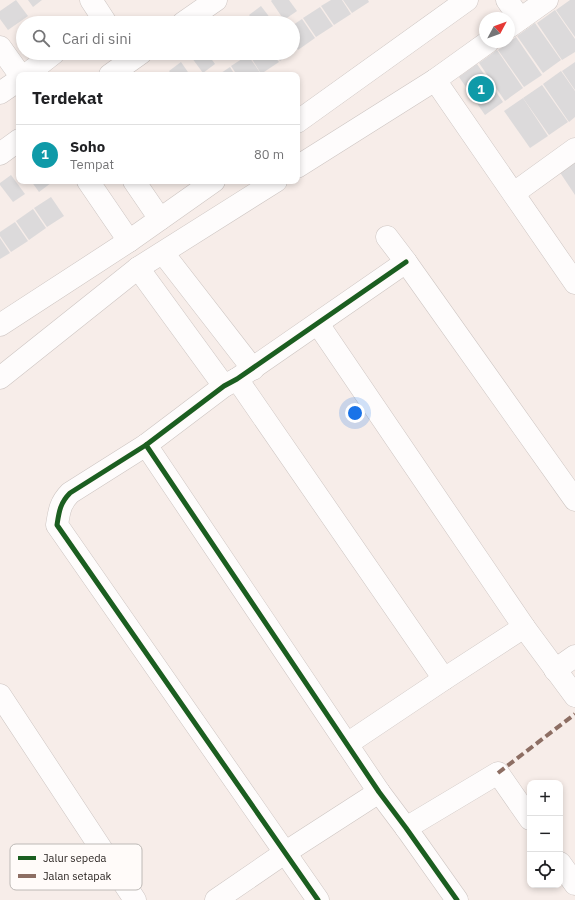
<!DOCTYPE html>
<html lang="id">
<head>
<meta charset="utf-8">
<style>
  :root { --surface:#fff; --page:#f6f6f6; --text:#202124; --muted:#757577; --line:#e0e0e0; --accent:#7c3aed }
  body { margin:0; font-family:"IBM Plex Sans",sans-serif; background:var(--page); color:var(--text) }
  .controls { position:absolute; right:12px; bottom:12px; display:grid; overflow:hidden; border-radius:8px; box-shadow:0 2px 6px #0003 }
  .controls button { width:36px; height:36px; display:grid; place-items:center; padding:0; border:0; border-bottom:1px solid var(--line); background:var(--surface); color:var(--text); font:20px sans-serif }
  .compass { position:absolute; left:479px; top:12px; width:36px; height:36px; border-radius:50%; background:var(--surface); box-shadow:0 2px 6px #0003; rotate:49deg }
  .you { position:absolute; left:355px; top:413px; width:14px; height:14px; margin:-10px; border:3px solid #fff; border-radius:50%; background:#1a73e8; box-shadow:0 0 0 6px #1a73e833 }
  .badge { display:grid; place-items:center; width:26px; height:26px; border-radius:50%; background:var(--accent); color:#fff; font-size:13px; font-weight:700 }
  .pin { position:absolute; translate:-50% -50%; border:2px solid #fff; box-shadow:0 1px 4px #0006 }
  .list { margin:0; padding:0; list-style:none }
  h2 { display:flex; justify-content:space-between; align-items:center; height:52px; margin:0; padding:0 16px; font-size:17px }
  h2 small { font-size:13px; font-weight:400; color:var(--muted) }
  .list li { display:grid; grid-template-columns:26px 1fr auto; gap:12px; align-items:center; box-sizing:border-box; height:60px; padding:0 16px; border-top:1px solid var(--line) }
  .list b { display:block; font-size:15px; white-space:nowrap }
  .list p { margin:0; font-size:13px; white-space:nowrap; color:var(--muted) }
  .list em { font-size:13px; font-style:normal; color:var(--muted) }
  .icon { flex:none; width:22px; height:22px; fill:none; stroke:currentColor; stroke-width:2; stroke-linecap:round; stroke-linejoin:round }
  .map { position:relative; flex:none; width:575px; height:900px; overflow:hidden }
  .search { position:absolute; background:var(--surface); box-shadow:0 2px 6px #0003; left:16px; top:16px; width:284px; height:44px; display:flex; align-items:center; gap:10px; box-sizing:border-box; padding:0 14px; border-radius:22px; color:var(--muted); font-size:15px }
  .panel { position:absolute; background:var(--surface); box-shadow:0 2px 6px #0003; left:16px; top:72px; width:284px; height:112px; border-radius:8px }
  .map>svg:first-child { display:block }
  .building { fill:#dcdadb }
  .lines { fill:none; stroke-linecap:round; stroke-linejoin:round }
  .minor-casing { stroke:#cdc5c2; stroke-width:23 }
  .minor { stroke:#fefcfc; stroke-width:22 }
  .quiet { stroke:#8d6e63; stroke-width:4; stroke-dasharray:8 4; stroke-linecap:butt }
  .cycleway-casing { stroke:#fffbf9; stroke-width:8 }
  .cycleway { stroke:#1b5e20; stroke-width:5 }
  .key { fill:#fffbf9; stroke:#bdb9b6; stroke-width:1 }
  .key-label { font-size:11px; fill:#241e1b }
</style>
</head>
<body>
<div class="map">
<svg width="575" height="900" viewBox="0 0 575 900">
  <rect width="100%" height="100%" fill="#f7ede9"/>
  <g class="building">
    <path d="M 16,0 L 28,16 L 8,30 L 0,19 L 0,11 Z"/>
    <path d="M 28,0 L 42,0 L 33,7 Z"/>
    <path d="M 272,0 L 289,0 L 297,11 L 284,20 L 271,1 Z"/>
    <path d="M 331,0 L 342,0 L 351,14 L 334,25 L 321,6 Z"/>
    <path d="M 343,0 L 368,0 L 369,2 L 352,13 Z"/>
    <path d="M 570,0 L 575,0 L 575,37 L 556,10 Z"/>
    <path d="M 261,6 L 274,23 L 255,23 L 249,15 Z"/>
    <path d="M 320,7 L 333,26 L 316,37 L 303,18 Z"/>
    <path d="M 555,10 L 575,39 L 575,52 L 562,60 L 537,23 Z"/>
    <path d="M 302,19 L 315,38 L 298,50 L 293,42 L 293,25 Z"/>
    <path d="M 535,23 L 561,60 L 543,73 L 517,36 Z"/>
    <path d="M 516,37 L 542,75 L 524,87 L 498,50 Z"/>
    <path d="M 497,50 L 523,88 L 505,101 L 479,63 Z"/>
    <path d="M 191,53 L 207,53 L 215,64 L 203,73 L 189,54 Z"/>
    <path d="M 220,53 L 235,53 L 225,60 Z"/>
    <path d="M 251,53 L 272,53 L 279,62 L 261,74 L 249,54 Z"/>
    <path d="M 274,53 L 292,53 L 280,61 Z"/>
    <path d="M 248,55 L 261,74 L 259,75 L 237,75 L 231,66 Z"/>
    <path d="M 181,62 L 190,75 L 172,75 L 169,71 Z"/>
    <path d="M 575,62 L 575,90 L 562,71 Z"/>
    <path d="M 477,64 L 503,102 L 485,115 L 459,77 Z"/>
    <path d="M 230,67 L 235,75 L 218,75 Z"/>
    <path d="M 561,71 L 575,91 L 575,117 L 569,122 L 543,84 Z"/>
    <path d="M 542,85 L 568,122 L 549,135 L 523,98 Z"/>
    <path d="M 523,98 L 548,136 L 530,148 L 504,111 Z"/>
    <path d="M 575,157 L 575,195 L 557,168 Z"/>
    <path d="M 11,175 L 25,194 L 13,202 L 0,185 L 0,183 Z"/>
    <path d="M 31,181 L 50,181 L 51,183 L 39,192 Z"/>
    <path d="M 51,197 L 64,216 L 47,227 L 34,208 Z"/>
    <path d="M 33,209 L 46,228 L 29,240 L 16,221 Z"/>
    <path d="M 15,222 L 28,241 L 11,252 L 0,236 L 0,232 Z"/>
    <path d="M 0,238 L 10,253 L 0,259 Z"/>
  </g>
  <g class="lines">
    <g class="minor-casing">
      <g id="minor">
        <path d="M 91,0 L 106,23"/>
        <path d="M 507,0 L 520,19"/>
        <path d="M 183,23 L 216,0"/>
        <path d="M 509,27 L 547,0"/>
        <path d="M 0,47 L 20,75"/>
        <path d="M 26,75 L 54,53"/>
        <path d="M 110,75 L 141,53"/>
        <path d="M 435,80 L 575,283"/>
        <path d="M 0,93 L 19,80"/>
        <path d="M 297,122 L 467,0"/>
        <path d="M 0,154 L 19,140"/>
        <path d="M 297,167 L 435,80 L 488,42"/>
        <path d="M 88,181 L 129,241"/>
        <path d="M 134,181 L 160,219"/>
        <path d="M 514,193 L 575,149"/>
        <path d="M 387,237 L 406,262 L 575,500"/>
        <path d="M 163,253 L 253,369"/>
        <path d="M 138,268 L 224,386"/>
        <path d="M 318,324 L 524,627 L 575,696"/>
        <path d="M 0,325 L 129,241 L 214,181"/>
        <path d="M 0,378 L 138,268 L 276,181"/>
        <path d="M 237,379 L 444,679"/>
        <path d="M 146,445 L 379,792 L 406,828 L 457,900"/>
        <path d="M 555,670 L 575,656"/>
        <path d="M 0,695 L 135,900"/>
        <path d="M 347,744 L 444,679 L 524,627"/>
        <path d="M 406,828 L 498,773 L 530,819"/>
        <path d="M 560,863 L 575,884"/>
        <path d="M 216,900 L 286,852 L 379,792"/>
        <path d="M 318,900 L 57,525 C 59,512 60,503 70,493 L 146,445 L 224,386 L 237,379 L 406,262"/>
      </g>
    </g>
    <use href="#minor" class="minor"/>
    <path class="quiet" d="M 498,773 L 575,714"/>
    <g class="cycleway-casing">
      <g id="cycleway">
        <path d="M 146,445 L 379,792 L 406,828 L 457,900"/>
        <path d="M 318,900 L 57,525 C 59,512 60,503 70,493 L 146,445 L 224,386 L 237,379 L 406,262"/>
      </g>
    </g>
    <use href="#cycleway" class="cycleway"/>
  </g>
  <rect x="10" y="844" width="132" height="46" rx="6" class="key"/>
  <rect x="18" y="856" width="18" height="4" fill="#1b5e20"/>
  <rect x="18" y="874" width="18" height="4" fill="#8d6e63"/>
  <g class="key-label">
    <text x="43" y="862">Jalur sepeda</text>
    <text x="43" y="880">Jalan setapak</text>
  </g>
</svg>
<div class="controls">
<button>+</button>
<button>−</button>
<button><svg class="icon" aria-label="locate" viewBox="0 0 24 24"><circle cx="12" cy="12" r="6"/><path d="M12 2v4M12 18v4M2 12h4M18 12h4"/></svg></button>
</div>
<svg class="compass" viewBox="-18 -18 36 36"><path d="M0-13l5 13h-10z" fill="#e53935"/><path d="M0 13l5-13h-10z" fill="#757577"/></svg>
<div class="you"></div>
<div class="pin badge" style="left:481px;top:89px;background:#0f9aa8">1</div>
<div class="search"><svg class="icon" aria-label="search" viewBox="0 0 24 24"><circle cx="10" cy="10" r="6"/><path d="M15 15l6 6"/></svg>Cari di sini</div>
<section class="panel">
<h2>Terdekat<small></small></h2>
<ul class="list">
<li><span class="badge" style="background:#0f9aa8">1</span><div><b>Soho</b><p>Tempat</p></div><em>80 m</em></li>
</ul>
</section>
</div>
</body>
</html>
